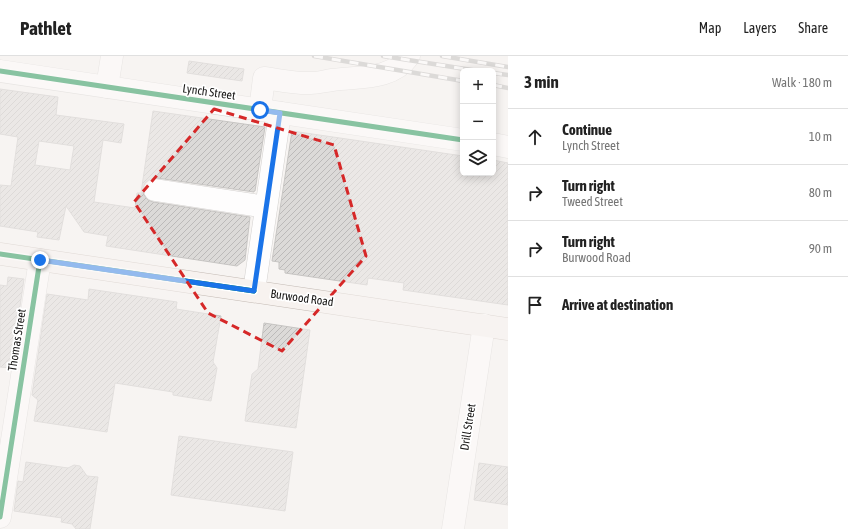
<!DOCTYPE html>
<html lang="en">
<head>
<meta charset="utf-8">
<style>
  :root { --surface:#fff; --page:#f2f2f2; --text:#222; --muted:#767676; --line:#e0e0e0 }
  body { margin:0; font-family:"Asap Condensed",sans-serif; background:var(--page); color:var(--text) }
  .controls { position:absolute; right:12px; top:12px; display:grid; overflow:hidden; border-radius:6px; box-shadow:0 2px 10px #0003 }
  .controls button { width:36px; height:36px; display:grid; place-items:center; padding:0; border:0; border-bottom:1px solid var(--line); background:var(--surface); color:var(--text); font:20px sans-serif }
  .stop { position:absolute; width:12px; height:12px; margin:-9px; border:3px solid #1a73e8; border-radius:50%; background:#fff }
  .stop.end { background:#1a73e8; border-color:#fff; box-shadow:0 1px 4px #0008 }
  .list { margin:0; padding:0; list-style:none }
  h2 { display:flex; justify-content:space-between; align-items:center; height:52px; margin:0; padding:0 16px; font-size:17px }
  h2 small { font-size:13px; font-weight:400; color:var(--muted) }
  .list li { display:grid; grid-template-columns:26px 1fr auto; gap:12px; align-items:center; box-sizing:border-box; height:56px; padding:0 16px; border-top:1px solid var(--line) }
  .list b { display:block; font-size:15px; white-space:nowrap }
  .list p { margin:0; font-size:13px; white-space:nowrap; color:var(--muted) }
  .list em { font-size:13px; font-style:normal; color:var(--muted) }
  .icon { flex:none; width:22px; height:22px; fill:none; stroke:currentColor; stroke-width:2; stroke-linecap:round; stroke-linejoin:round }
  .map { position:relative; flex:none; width:508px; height:473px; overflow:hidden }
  header { display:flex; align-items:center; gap:24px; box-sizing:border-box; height:56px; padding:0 20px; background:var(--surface); border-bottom:1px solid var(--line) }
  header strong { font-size:19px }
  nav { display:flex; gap:22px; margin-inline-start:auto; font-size:14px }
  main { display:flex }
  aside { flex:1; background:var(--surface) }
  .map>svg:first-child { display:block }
  .building { fill:url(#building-hatch); stroke:#c7c5c3; fill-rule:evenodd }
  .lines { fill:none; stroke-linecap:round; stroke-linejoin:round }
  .minor-casing { stroke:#d4d2d0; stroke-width:23 }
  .major-casing { stroke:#c3bab4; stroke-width:23 }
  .minor { stroke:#fefdfd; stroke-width:22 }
  .major { stroke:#f7f2ef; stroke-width:22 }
  .rail-casing { stroke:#bbbab9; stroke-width:4.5 }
  .rail { stroke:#fff; stroke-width:3; stroke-dasharray:9; stroke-linecap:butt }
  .cycleway-casing { stroke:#fff; stroke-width:8 }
  .cycleway { stroke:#00873e; stroke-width:5 }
  .route { stroke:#1a73e8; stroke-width:5 }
  .marked { fill:none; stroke:#d62828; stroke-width:3; stroke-dasharray:8 5; stroke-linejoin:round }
  .labels { text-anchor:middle; stroke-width:3.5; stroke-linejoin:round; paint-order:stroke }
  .street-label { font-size:12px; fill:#181716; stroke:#fff }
</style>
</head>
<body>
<header>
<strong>Pathlet</strong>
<nav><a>Map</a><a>Layers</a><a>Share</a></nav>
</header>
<main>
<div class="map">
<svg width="508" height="473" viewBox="0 0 508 473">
  <defs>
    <pattern id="building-hatch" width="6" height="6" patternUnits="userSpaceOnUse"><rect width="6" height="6" fill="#dcdad8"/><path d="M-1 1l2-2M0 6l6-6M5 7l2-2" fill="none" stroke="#bcbab9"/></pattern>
  </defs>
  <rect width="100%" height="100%" fill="#f7f4f2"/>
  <g class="building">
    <path d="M 189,5 L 244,13 L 242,25 L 187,17 Z"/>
    <path d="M 0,33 L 58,41 L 56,59 L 124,68 L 121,87 L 103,84 L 94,146 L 135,152 L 137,137 L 141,137 L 153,55 L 265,71 L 255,135 L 254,135 L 254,136 L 157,122 L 150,123 L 145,127 L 143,132 L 144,139 L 148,144 L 153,146 L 250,161 L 245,204 L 237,210 L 106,190 L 108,180 L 84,176 L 66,150 L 59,184 L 37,181 L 38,176 L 0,170 L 0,129 L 11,130 L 18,81 L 0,78 ZM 39,85 L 74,90 L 70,114 L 35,109 Z"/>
    <path d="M 292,75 L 463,100 L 463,117 L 493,117 L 493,104 L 508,107 L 508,249 L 403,234 L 404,227 L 368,222 L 367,229 L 285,217 L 285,214 L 279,213 L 279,206 L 272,205 Z"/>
    <path d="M 8,221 L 24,223 L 11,312 L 0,311 L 0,229 L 7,230 Z"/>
    <path d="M 89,233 L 177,246 L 176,253 L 221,260 L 213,306 L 217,312 L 211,345 L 173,339 L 173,336 L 115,327 L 107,376 L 34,365 L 38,344 L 32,339 L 47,238 L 88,244 Z"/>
    <path d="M 264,267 L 310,274 L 296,372 L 245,365 L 252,318 L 258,313 Z"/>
    <path d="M 179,380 L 293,396 L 285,455 L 171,439 Z"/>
    <path d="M 26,406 L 68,412 L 74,409 L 80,410 L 87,420 L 98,421 L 90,473 L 76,473 L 72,468 L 61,466 L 62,462 L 14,455 L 18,425 L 23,426 Z"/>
    <path d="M 479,407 L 508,411 L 508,449 L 474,444 Z"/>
  </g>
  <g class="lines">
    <g class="minor-casing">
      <g id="minor">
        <path d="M 0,15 L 463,84"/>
        <path d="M 107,31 L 112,0"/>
        <path d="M 260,54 L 264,22 C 279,24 296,28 311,27 C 318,27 325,25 332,24 C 358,20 391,25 409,0"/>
        <path d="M 493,88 L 508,91"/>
        <path d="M 155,134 L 266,151"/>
        <path d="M 254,235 L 280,57"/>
        <path d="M 0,461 L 40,204"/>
        <path d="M 453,473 L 484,269"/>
      </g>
    </g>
    <g class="major-casing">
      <path id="major" d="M 0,198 L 508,273"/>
    </g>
    <use href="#minor" class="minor"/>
    <use href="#major" class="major"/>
    <g class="rail-casing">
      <g id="rail">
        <path d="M 314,0 L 463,25"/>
        <path d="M 383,0 L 478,15"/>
        <path d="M 442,0 L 508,11"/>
        <path d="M 493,17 L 508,19"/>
        <path d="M 493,29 L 508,32"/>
      </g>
    </g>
    <use href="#rail" class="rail"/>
    <g class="cycleway-casing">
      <g id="cycleway">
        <path d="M 0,15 L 463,84"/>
        <path d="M 0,198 L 254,235"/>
        <path d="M 0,461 L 40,204"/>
      </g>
    </g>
    <use href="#cycleway" class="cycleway"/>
  </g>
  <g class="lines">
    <path class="route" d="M 40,204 L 254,235 L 280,57 L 260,54"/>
  </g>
  <path d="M0 0H508V473H0ZM 214,53 L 334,89 L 366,200 L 282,295 L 208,257 L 134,146 Z" fill="#f7f4f2" fill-opacity=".55" fill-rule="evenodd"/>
  <path class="marked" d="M 214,53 L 334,89 L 366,200 L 282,295 L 208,257 L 134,146 Z"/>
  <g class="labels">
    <g class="street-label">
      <text transform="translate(209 36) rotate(8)" y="4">Lynch Street</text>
      <text transform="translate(302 242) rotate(8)" y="4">Burwood Road</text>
      <text transform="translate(17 284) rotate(-81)" y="4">Thomas Street</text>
      <text transform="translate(468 371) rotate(-81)" y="4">Drill Street</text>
    </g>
  </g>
</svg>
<div class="controls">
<button>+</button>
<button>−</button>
<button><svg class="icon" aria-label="layers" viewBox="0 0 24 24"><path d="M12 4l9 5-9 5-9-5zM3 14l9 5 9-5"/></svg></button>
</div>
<div class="stop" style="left:260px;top:54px"></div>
<div class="stop end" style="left:40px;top:204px"></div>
</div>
<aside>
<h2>3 min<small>Walk · 180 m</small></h2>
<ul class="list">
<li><svg class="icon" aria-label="ahead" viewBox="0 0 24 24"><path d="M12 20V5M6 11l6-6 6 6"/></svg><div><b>Continue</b><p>Lynch Street</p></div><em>10 m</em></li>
<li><svg class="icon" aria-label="right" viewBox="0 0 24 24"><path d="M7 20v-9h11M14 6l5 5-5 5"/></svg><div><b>Turn right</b><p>Tweed Street</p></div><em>80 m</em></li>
<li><svg class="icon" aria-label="right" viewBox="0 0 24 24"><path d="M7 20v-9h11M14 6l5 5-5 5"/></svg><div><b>Turn right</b><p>Burwood Road</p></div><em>90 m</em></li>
<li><svg class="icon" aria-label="arrive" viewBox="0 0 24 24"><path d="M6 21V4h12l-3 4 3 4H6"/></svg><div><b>Arrive at destination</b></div></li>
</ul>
</aside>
</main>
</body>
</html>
